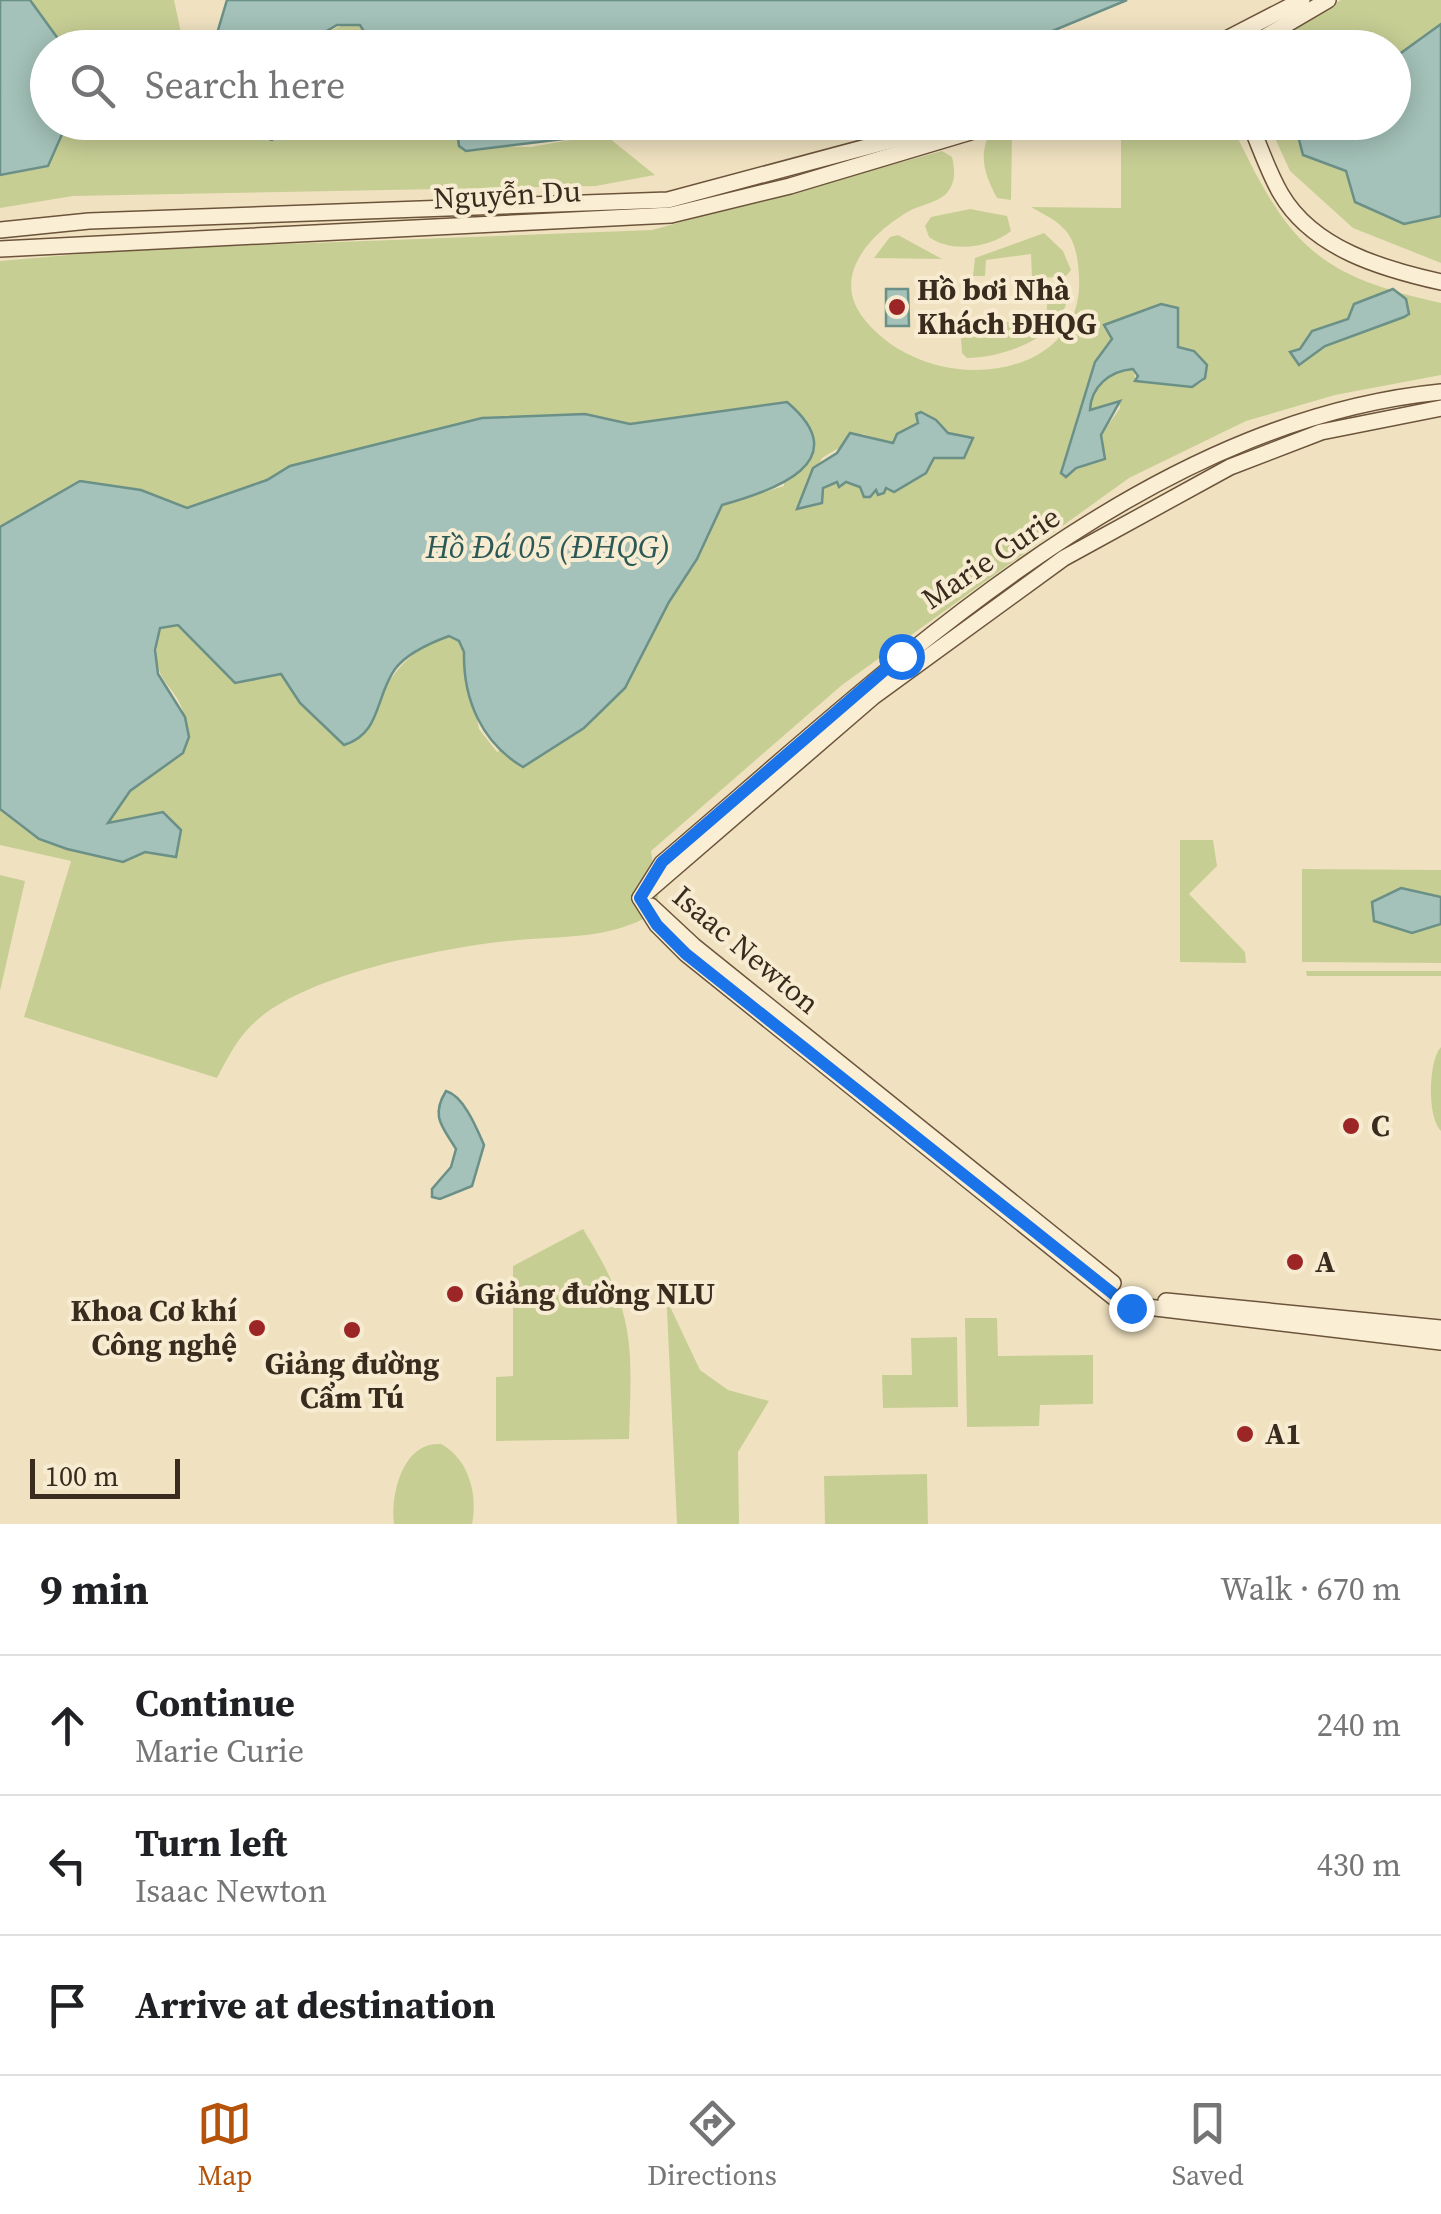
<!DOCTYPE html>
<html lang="en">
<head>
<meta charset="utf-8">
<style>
  :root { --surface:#fff; --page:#f2f2f2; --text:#202124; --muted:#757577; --line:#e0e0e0; --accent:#b45309 }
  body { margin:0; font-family:"Source Serif 4",serif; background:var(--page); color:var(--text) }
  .scale { position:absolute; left:30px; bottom:25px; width:150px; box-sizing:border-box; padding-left:10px; border:5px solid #392b1d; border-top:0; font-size:28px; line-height:35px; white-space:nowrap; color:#392b1d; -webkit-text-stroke:8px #f7ecd1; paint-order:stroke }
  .stop { position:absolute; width:30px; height:30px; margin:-22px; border:8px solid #1a73e8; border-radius:50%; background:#fff }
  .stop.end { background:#1a73e8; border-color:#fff; box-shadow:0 2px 10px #0008 }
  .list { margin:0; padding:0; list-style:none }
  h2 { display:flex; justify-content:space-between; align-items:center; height:130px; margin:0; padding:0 40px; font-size:42px }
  h2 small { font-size:32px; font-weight:400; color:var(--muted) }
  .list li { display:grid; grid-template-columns:65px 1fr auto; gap:30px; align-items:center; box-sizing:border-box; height:140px; padding:0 40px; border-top:2px solid var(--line) }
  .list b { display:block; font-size:38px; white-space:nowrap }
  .list p { margin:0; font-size:32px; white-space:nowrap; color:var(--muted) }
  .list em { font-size:32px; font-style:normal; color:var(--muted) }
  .icon { flex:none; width:55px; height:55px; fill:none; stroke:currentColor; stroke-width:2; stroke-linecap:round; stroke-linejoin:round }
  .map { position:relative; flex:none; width:1441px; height:1524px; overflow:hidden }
  .search { position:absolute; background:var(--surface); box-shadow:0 5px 25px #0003; left:30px; right:30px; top:30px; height:110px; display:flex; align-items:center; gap:25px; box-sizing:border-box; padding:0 35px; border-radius:55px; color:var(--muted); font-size:38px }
  .sheet { height:550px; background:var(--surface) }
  nav { display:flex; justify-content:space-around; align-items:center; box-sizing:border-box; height:140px; border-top:2px solid var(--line); background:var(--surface); font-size:28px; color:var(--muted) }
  nav a { display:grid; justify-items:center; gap:5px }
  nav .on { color:var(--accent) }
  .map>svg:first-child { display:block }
  .green { fill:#c7ce94; fill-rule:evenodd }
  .water { fill:#a4c2b9; stroke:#6a9087; stroke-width:2.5 }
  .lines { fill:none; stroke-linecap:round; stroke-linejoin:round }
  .secondary-casing { stroke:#6c543b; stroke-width:18 }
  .secondary { stroke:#faefd4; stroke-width:15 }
  .route { stroke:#1a73e8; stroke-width:12 }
  .poi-dot { fill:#9b2625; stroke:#f7ecd1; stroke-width:4 }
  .labels { text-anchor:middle; stroke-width:8; stroke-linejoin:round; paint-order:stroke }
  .street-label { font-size:30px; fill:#392b1d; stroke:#f7ecd1 }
  .poi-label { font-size:30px; font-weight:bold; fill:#392b1d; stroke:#f7ecd1; text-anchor:start }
  .water-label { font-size:32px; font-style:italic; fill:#2b5957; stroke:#f7ecd1 }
</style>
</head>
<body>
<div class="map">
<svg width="1441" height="1524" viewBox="0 0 1441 1524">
  <rect width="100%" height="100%" fill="#f0e2c1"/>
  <g class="green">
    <path d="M 30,0 L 174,0 L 184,47 L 64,47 Z"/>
    <path d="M 1341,0 L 1441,0 L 1441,24 L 1394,58 L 1394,48 L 1259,48 Z"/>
    <path d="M 351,22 L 360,25 L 374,47 L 328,47 L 324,33 Z"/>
    <path d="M 1230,122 C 1287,240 1309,274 1441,303 L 1441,375 L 1335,395 L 1246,421 L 1129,478 L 842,685 L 651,851 L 658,897 L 652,914 C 612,939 563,936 518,940 C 448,946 308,974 256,1021 C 238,1037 228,1057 217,1078 L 24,1017 L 71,861 L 0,845 L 0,809 L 39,839 L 123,861 L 145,852 L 107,824 L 130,791 L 183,753 C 183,743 186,730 185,719 C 178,680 146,687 160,628 L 178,625 L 235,682 L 281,674 L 300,703 L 384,691 C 399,662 418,648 448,635 L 459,641 L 464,652 L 479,729 L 497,752 L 625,688 L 669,602 L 697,559 L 722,505 L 784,486 L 787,402 L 630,424 L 585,414 L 482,418 L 290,466 L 267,480 L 187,508 L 141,490 L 80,481 L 0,527 L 0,261 L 126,250 L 652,230 L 942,151 L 952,157 C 955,170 956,182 947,193 C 940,201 923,205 913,209 C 881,226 838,264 855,304 C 864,325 890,346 910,355 C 977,389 1084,366 1079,277 C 1078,260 1076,240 1063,228 C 1055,219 1041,213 1031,207 L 1121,208 L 1121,131 L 1012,135 L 1011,200 L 997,198 C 987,179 979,161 987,139 L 1030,123 ZM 1179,326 L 1177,347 L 1204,365 L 1203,382 L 1191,387 L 1136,381 L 1133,369 C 1109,372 1092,386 1089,411 L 1119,402 L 1120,408 L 1101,435 L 1104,459 L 1076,468 L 1094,366 L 1112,339 ZM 936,420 L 948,433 C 912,496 896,494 837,482 L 799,503 L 822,458 L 862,434 L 893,443 C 901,427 920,423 936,420 Z"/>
    <path d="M 67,123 L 222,123 L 272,140 L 296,123 L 456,123 L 459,146 L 531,147 L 604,134 L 655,175 L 596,186 L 73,196 L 0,208 L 0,175 L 48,166 Z"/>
    <path d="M 1268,123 L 1304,123 L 1296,128 L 1404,224 L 1441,216 L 1441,263 L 1353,228 L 1290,171 Z"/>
    <path d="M 970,209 L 1007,216 L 1011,231 C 991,248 950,253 929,237 L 925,226 L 931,217 Z"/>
    <path d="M 1044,233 L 1063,251 L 1071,270 L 1066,276 L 1032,279 L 1031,254 L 986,260 L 985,276 L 973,276 L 975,258 Z"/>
    <path d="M 898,235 L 942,259 L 874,258 L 890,237 Z"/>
    <path d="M 1068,289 C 1070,336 1003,358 967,358 L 962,353 L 960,322 L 1046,322 L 1048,290 Z"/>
    <path d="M 1180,840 L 1213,840 L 1217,866 L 1189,894 L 1245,952 L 1246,963 L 1180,962 Z"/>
    <path d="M 1302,869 L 1441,870 L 1441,963 L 1302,962 Z"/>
    <path d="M 0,875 L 25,881 L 0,991 Z"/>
    <path d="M 1306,971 L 1441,971 L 1441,976 L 1307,976 Z"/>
    <path d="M 1441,1047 L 1441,1131 C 1427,1118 1428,1061 1441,1047 Z"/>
    <path d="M 583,1229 C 636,1314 632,1343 629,1439 L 496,1441 L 496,1377 L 513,1376 L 513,1266 Z"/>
    <path d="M 657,1279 L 700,1370 L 728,1390 L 769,1401 L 738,1452 L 739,1524 L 677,1524 L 667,1310 Z"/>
    <path d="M 965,1318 L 997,1318 L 998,1356 L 1093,1355 L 1093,1404 L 1040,1405 L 1039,1426 L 967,1427 Z"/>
    <path d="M 957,1337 L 958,1407 L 883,1408 L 882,1375 L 912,1375 L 911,1338 Z"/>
    <path d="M 441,1444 C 469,1459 478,1495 472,1524 L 394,1524 C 390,1494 403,1441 441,1444 Z"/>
    <path d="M 927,1474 L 928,1524 L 825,1524 L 824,1476 Z"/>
  </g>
  <g class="water">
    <path d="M 0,0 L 30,0 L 64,47 L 48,48 L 48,122 L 67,123 L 48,166 L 0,175 Z"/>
    <path d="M 227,0 L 1127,0 L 1014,47 L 1006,47 L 997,33 L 950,47 L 785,48 L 780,43 L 774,48 L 475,48 L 473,41 L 443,36 L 443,47 L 374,48 L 360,25 L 337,25 L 325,32 L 328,47 L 213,47 Z"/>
    <path d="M 1441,24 L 1441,216 L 1404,224 L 1355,202 L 1346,171 L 1303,155 L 1296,128 L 1304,123 L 1394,122 L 1394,58 Z"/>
    <path d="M 250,123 L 296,123 L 272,140 L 262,137 Z"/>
    <path d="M 456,123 L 456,122 L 610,123 L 604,134 L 466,151 L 459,146 Z"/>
    <path d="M 886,289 L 908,289 L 909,326 L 886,326 Z"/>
    <path d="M 1393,289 L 1406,299 L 1409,314 L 1404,317 L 1325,346 L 1299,365 L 1290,352 L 1300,349 L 1312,331 L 1348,319 L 1354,304 Z"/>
    <path d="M 1161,304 L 1178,308 L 1178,347 L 1194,351 L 1207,365 L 1205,378 L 1192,387 L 1135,381 L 1138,376 L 1133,369 C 1109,371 1091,387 1090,410 L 1120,401 L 1101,435 L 1105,459 L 1076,468 L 1066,477 L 1061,473 L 1095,362 L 1112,339 L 1104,325 Z"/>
    <path d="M 787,402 C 858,462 773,491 722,505 L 697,559 L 669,602 L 625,688 L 584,728 L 523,767 C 482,743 463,700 464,652 L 459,641 L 449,636 C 430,643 407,653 395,669 C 375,697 381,734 344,745 L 300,703 L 281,674 L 235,683 L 178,625 L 160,628 L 155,650 L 158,674 L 185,717 L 189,737 L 183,753 L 130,791 L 108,823 L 163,812 L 181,830 L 176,857 L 145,852 L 123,862 L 67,849 L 39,839 L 0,809 L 0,527 L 80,481 L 141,490 L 187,508 L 267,480 L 290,466 L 482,418 L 585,414 L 630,424 Z"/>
    <path d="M 921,412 L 936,420 L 948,433 L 973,438 L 964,458 L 934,458 L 926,473 L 894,492 L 886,488 L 884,493 L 878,495 L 876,490 L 870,497 L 864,497 L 860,487 L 846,482 L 839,487 L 837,482 L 823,488 L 822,503 L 797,509 L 813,468 L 837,453 L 850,433 L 893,443 L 897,434 L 918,423 L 916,414 Z"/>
    <path d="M 1401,888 L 1441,897 L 1441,924 L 1412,933 L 1374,921 L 1372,902 Z"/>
    <path d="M 446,1091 C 464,1096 477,1129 484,1145 L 472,1186 L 440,1199 L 432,1197 L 432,1189 L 451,1167 L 456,1149 C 443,1127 430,1117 446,1091 Z"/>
  </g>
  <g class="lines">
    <g class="secondary-casing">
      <g id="secondary">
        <path d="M 1209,48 L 1302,0"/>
        <path d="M 1246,48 L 1328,0"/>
        <path d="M 1249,122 C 1260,146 1268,172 1281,194 C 1313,249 1383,269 1441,282"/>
        <path d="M 0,230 L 89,221 L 668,200 L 960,122"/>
        <path d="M 0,249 L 671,215 L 790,186 L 1004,122"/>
        <path d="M 647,892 L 873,697 L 1064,558 L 1230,467 L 1321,432 L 1441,408"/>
        <path d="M 640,898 L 662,863 C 884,675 1137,422 1441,392"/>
        <path d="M 640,898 L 657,925 L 686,954 L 1122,1304 L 1441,1342"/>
        <path d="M 651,906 L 694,946 L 1113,1283"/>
        <path d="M 1166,1301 L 1441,1328"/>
      </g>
    </g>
    <use href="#secondary" class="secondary"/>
  </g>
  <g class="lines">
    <path class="route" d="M 901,656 L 662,862 L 640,898 L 657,925 L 686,954 L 1131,1308"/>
  </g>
  <g class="poi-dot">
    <circle cx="897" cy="307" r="10"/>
    <circle cx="1351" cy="1126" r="10"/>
    <circle cx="1295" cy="1262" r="10"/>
    <circle cx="455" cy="1294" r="10"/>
    <circle cx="257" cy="1328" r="10"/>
    <circle cx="352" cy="1330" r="10"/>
    <circle cx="1245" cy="1434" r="10"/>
  </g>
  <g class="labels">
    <g class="street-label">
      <text transform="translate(507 195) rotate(-3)" y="10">Nguyễn Du</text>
      <text transform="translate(991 558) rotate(-34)" y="10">Marie Curie</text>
      <text transform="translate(746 950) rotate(40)" y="10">Isaac Newton</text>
    </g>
    <g class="poi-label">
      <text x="917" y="300">Hồ bơi Nhà<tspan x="917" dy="34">Khách ĐHQG</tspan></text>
      <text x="1371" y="1136">C</text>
      <text x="1315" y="1272">A</text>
      <text x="475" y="1304">Giảng đường NLU</text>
      <text x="237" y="1321" text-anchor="end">Khoa Cơ khí<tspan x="237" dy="34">Công nghệ</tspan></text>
      <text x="352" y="1374" text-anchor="middle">Giảng đường<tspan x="352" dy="34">Cẩm Tú</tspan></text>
      <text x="1265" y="1444">A1</text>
    </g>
    <g class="water-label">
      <text x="548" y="558">Hồ Đá 05 (ĐHQG)</text>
    </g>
  </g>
</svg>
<div class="scale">100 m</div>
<div class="stop" style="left:901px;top:656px"></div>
<div class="stop end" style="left:1131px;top:1308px"></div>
<div class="search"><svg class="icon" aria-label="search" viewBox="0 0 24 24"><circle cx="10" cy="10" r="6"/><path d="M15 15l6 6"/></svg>Search here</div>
</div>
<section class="sheet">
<h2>9 min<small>Walk · 670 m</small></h2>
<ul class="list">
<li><svg class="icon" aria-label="ahead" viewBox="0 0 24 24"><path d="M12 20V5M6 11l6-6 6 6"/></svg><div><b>Continue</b><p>Marie Curie</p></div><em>240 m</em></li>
<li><svg class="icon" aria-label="left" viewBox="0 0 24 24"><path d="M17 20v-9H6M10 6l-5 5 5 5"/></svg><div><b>Turn left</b><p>Isaac Newton</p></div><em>430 m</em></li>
<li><svg class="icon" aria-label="arrive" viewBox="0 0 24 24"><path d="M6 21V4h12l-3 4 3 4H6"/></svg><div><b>Arrive at destination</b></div></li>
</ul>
</section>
<nav>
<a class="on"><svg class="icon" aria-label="map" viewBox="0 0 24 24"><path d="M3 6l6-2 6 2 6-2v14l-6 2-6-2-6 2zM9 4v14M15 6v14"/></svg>Map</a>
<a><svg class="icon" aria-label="directions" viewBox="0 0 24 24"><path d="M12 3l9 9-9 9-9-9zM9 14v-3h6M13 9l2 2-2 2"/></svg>Directions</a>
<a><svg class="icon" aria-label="saved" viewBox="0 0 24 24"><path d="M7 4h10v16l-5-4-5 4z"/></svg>Saved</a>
</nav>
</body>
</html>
